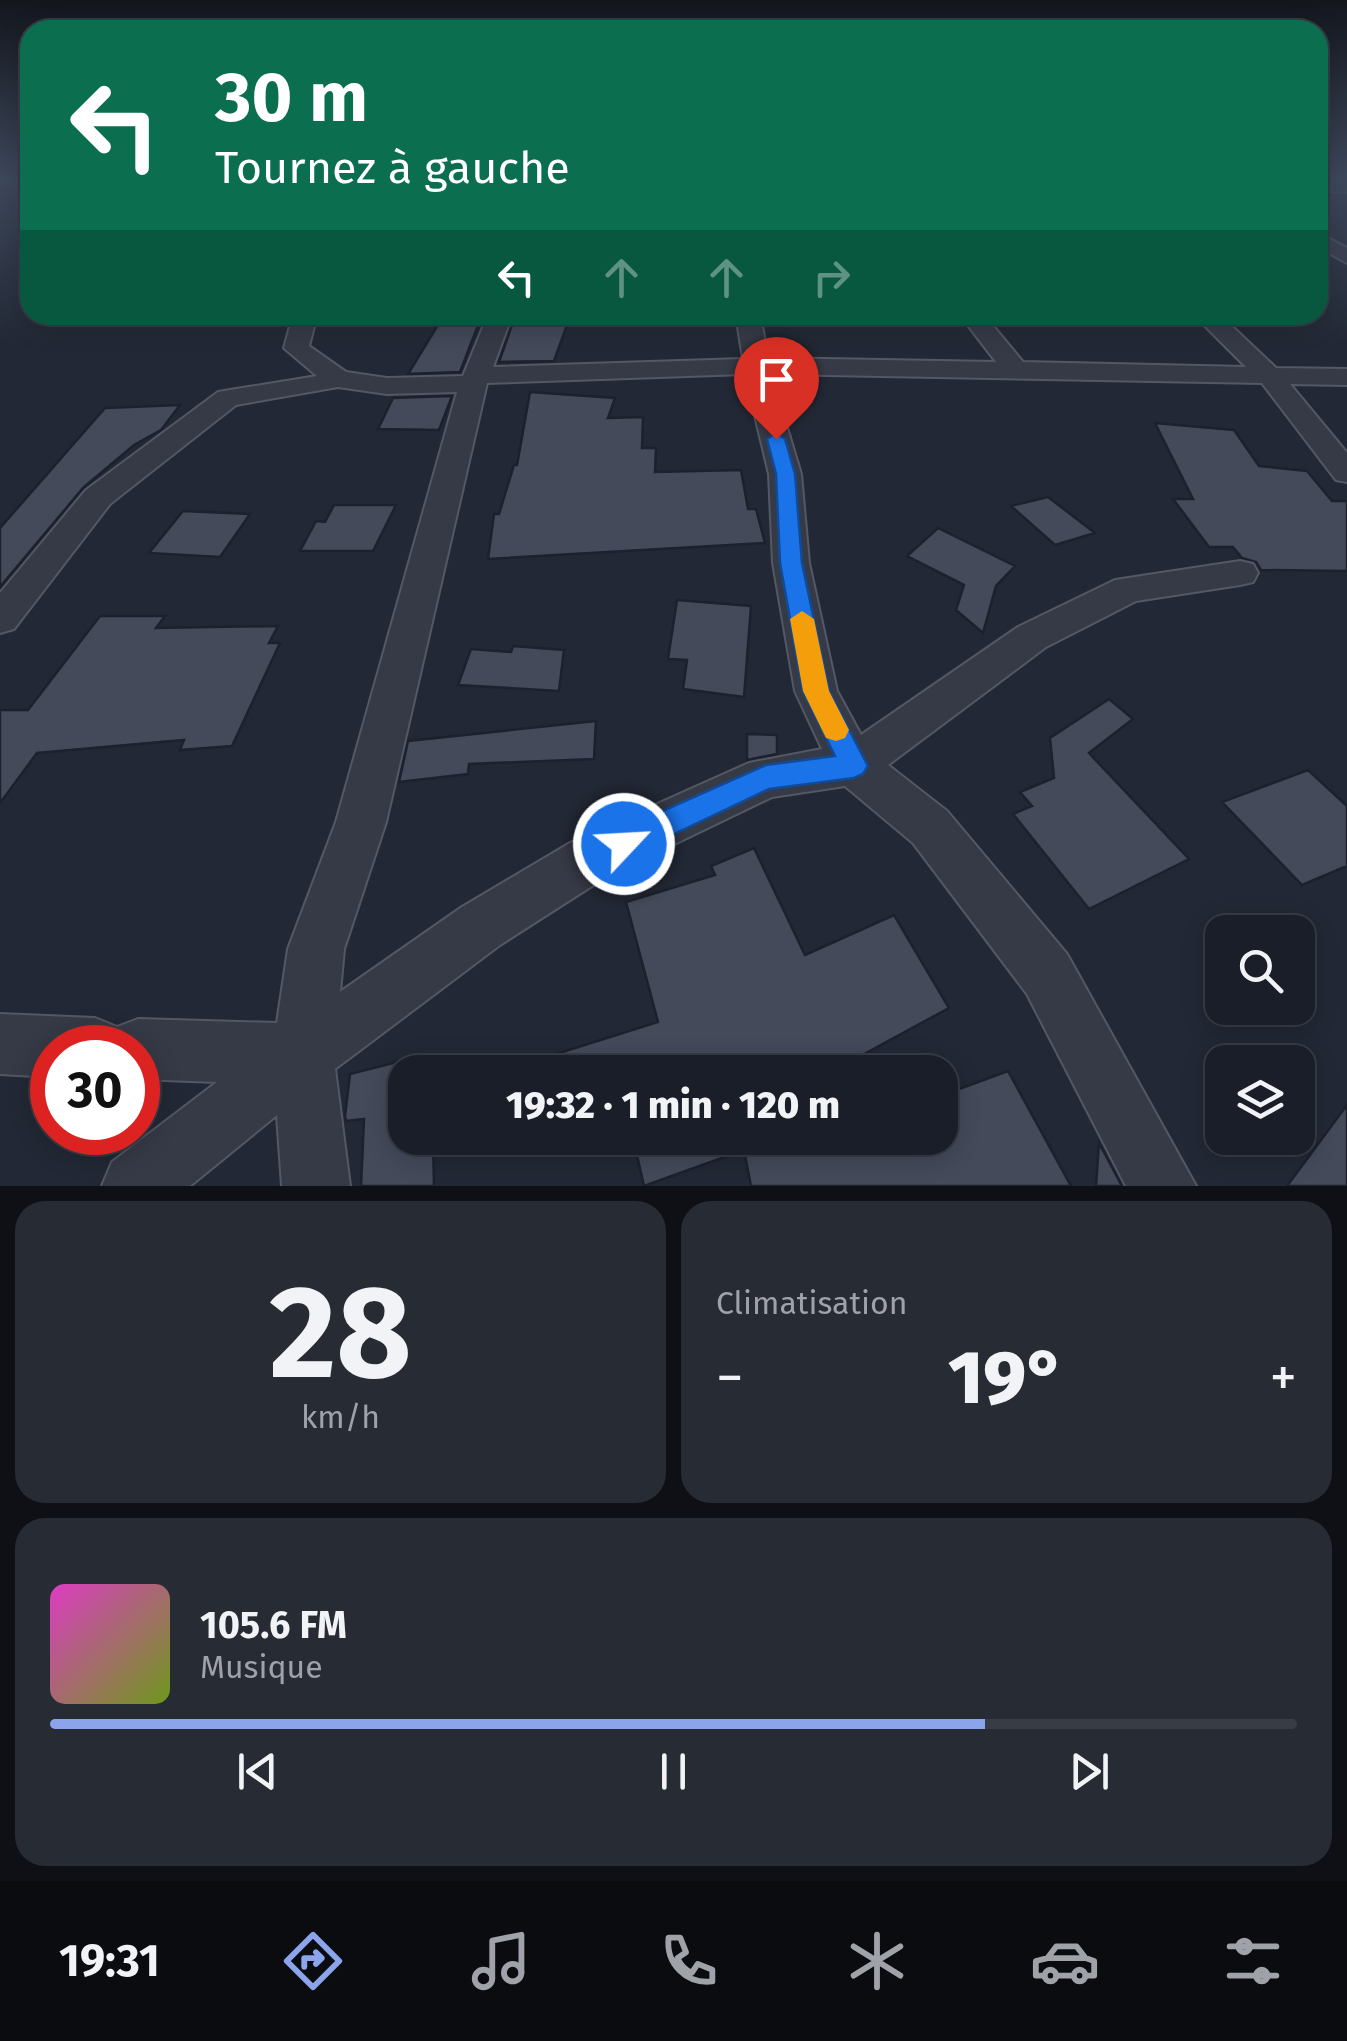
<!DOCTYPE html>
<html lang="fr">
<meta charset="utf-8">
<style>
:root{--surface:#1a1e28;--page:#272b34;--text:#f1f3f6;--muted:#9fa2a8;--line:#383c45;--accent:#8ca4ec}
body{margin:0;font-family:"Fira Sans",sans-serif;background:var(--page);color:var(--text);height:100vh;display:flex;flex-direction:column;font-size:38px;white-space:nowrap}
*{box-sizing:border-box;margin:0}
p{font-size:32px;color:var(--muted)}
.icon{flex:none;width:55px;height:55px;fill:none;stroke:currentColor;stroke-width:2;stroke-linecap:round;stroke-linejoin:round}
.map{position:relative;height:1186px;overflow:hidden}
.sheet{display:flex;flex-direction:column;gap:15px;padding:15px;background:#0e1016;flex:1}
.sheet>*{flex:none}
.banner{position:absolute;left:20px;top:20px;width:1308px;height:305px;border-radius:30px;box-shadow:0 5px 25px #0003,0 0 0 2px var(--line);background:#0b6e4f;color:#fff;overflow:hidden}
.buttons{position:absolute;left:1205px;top:915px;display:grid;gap:20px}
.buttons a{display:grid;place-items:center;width:110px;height:110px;border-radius:20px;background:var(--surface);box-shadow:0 5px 25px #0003,0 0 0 2px var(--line);font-size:50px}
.speed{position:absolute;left:30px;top:1025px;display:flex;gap:20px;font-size:50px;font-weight:700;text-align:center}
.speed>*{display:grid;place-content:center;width:130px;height:130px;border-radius:50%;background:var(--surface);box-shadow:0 5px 25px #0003,0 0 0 2px var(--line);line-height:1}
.speed .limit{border:15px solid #d22;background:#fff;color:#111}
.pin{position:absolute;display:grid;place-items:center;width:85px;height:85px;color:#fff;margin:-102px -42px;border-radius:50% 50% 50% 0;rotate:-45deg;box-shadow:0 0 10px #0007}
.pin .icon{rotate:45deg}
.me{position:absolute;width:110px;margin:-55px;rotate:65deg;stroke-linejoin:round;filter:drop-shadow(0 0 8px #0008)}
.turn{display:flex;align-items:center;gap:35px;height:210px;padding:0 30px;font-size:45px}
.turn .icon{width:130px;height:130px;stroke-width:2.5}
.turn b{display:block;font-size:70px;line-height:85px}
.lanes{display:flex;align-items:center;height:95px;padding:0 30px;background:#0003;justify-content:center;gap:50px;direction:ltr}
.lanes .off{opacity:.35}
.big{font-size:75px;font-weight:800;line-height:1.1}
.sheet .widget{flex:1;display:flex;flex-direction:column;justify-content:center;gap:15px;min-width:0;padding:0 35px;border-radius:30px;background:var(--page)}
.sheet .dial{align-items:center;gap:0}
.dial b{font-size:130px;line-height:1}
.song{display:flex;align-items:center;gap:30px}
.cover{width:120px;height:120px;border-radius:15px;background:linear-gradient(135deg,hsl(310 70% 55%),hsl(80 70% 35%))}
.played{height:10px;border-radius:5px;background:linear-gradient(90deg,var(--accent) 75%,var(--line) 75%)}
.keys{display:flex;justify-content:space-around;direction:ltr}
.heat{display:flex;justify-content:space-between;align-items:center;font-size:55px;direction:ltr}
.sheet .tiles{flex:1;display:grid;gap:15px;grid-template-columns:1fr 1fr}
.widget:last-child{grid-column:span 2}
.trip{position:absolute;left:388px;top:1055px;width:570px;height:100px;border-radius:30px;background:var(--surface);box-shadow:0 5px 25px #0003,0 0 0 2px var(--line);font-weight:800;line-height:100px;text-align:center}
.dock{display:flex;height:160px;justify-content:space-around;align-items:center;background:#0a0c10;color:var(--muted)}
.dock .icon{width:70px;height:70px}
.dock .active{color:var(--accent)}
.dock b{font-size:45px;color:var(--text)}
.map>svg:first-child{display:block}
</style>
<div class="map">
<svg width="1347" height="1186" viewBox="0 0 1347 1186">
<rect width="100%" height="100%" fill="#222835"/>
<path fill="#444a5a" stroke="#1d212d" stroke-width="2.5" d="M 444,315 L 482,315 L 460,372 L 408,374 Z
M 512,325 L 567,325 L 554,361 L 499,362 Z
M 530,392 L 615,398 L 608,418 L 643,417 L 642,448 L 656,448 L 655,472 L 741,470 L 748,509 L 756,509 L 765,543 L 488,559 L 494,514 L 499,514 L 514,465 L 517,465 Z
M 452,396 L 439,430 L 378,429 L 393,398 Z
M 180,405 L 161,430 L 134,445 L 83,488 L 0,587 L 0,528 L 105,408 Z
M 1155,423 L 1234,430 L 1259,466 L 1307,471 L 1332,501 L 1347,501 L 1347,571 L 1261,570 L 1256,562 L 1242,558 L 1233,547 L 1209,547 L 1173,499 L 1193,499 Z
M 1048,497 L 1095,533 L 1055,545 L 1011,506 Z
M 334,505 L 396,505 L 373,551 L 300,551 L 316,521 L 325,522 Z
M 183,511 L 250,514 L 220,557 L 149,553 Z
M 938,528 L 1015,566 L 996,586 L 983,633 L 956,610 L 964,585 L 907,556 Z
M 677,600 L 751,606 L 744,697 L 683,689 L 687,660 L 668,659 Z
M 100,616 L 165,616 L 156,628 L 278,626 L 269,643 L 280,643 L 232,746 L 180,750 L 184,740 L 37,753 L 0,803 L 0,710 L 28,710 Z
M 513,646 L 564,650 L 559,691 L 458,685 L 471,649 L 511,652 Z
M 1109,699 L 1133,719 L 1089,753 L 1189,859 L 1089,909 L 1013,814 L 1032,806 L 1020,792 L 1054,778 L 1050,738 Z
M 596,721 L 594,759 L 469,764 L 468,774 L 399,782 L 408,741 Z
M 747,734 L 777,735 L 777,754 L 747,760 Z
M 1308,770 L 1347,806 L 1347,866 L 1302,885 L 1222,802 Z
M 754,848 L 805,955 L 894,915 L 949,1008 L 831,1072 L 519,1072 L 518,1066 L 658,1022 L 626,902 L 715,875 L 711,866 Z
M 405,1060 L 405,1138 L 433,1138 L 434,1186 L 361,1186 L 364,1119 L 346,1121 L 345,1116 L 350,1074 Z
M 1008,1071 L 1071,1186 L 751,1186 L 744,1150 L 644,1186 L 633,1138 L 940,1138 L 940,1096 Z
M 1347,1105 L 1347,1186 L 1287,1186 Z
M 1099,1143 L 1122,1186 L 1096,1186 Z"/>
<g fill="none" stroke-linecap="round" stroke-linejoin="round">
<g stroke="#535864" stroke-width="4">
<path id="minor" d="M 1318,181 L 1347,182 L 1347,192 L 1318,191 Z
M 1318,233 L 1347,248 L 1347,263 L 1318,247 Z
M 293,315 L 317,315 L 309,346 L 346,372 L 387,378 L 463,376 L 488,315 L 512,315 L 493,367 L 743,359 L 736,315 L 760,315 L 768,358 L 996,362 L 960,315 L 984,315 L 1023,362 L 1246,367 L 1194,315 L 1220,315 L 1276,368 L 1347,369 L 1347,385 L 1290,384 L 1347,453 L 1347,482 L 1336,480 L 1262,383 L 771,374 L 801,474 L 809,563 L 837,691 L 861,735 L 1018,627 L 1115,580 L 1240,561 L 1253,564 L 1258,573 L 1253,582 L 1240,585 L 1136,601 L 1046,647 L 888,765 L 947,811 L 1067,954 L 1196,1186 L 1126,1186 L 1027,994 L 913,843 L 845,786 L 772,797 L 606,877 L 500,945 L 335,1069 L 350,1186 L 282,1186 L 277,1115 L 190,1186 L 102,1186 L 112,1162 L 217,1082 L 138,1079 L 138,1048 L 52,1048 L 52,1077 L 0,1074 L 0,1014 L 95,1018 L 117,1027 L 138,1019 L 277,1023 L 288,949 L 336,822 L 457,392 L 387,394 L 338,387 L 236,405 L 110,504 L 14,629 L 0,633 L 0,593 L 86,490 L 218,392 L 317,376 L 284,348 ZM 745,374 L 769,474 L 773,563 L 795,691 L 822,749 L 749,763 L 570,843 L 462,907 L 340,992 L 344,949 L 386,822 L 487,383 Z"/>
</g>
<use href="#minor" fill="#363a46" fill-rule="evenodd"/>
</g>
<linearGradient id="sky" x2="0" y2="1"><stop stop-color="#13161d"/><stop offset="0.52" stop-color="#3e485c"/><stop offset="1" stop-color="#3e485c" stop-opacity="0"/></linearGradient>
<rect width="1347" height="345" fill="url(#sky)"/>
<path fill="#1a73e8" stroke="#114b97" stroke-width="2.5" d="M 776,433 L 785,439 L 795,474 L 802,563 L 829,691 L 868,766 L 863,774 L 854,778 L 769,789 L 624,858 L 613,854 L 608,844 L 613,833 L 766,765 L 835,756 L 803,691 L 780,563 L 776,474 L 767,439 Z"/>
<path fill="#f59e0b" d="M 802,611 L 814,619 L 829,691 L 849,730 L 845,738 L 836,741 L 826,738 L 803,691 L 790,619 Z"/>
</svg>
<div class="buttons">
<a><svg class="icon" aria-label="search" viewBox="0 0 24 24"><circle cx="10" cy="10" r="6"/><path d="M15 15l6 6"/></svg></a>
<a><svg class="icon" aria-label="layers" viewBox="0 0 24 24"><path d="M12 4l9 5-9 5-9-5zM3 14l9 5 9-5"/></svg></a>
</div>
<div class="speed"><div class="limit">30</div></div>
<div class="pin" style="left:776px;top:439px;background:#d93025"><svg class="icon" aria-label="arrive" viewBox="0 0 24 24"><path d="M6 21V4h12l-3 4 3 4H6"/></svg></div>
<svg class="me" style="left:624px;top:844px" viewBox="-20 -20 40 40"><circle r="17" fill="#1a73e8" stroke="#fff" stroke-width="3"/><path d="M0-11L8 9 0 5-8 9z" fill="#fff"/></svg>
<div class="trip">19:32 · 1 min · 120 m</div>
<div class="banner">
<div class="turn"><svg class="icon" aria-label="left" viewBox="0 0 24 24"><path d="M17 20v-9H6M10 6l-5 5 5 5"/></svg><div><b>30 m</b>Tournez à gauche</div></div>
<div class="lanes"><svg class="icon" aria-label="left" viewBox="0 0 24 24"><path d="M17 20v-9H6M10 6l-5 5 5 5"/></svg><svg class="icon off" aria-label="ahead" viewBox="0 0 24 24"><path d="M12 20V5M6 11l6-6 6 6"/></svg><svg class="icon off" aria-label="ahead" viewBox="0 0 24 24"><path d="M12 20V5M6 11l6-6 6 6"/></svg><svg class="icon off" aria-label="right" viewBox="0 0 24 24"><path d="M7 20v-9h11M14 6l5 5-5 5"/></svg></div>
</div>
</div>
<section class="sheet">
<div class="tiles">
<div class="widget dial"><b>28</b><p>km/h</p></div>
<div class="widget"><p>Climatisation</p>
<div class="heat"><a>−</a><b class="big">19°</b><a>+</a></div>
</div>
<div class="widget">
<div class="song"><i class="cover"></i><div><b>105.6 FM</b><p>Musique</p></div></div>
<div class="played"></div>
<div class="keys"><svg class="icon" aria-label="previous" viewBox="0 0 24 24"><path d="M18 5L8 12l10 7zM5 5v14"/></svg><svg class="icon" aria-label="pause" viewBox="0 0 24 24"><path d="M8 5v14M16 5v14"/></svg><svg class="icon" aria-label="next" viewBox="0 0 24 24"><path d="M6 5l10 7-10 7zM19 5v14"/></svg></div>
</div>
</div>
</section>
<nav class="dock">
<b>19:31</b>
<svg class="icon active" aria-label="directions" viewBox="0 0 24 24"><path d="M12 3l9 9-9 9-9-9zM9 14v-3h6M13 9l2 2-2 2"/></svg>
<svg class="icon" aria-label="music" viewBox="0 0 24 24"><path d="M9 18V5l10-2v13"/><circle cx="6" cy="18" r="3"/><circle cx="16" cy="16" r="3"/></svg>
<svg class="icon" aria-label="phone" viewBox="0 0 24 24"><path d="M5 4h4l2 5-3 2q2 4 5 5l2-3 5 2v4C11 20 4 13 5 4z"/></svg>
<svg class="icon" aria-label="climate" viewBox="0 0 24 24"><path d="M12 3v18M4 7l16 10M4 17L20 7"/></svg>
<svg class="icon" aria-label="car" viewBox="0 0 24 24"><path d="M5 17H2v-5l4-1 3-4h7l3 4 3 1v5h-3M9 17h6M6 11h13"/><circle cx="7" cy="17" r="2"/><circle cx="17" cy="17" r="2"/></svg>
<svg class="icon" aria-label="filters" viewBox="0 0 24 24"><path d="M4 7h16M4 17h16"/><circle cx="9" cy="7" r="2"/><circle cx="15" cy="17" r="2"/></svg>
</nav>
